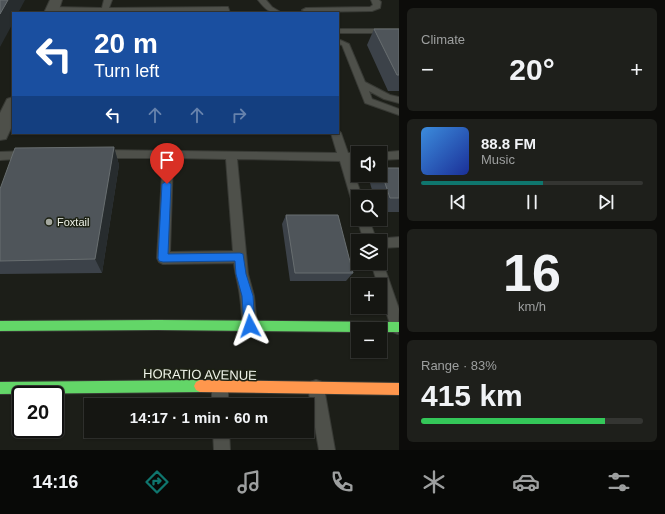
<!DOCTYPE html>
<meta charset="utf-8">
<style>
:root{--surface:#151612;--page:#1e1f1b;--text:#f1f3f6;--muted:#9d9f9f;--line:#343532;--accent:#0f766e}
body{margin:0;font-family:Arial,sans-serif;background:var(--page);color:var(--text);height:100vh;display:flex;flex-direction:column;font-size:15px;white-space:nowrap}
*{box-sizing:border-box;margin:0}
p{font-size:13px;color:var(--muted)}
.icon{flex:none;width:22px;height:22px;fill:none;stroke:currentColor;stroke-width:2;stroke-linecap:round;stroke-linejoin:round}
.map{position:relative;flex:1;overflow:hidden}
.details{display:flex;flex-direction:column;gap:8px;padding:8px;background:#0c0c0a;width:266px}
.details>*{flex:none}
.banner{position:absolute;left:12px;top:12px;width:327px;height:122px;border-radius:0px;box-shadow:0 1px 3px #0004,0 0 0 1px var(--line);background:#1a4fa0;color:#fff;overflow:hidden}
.fabs{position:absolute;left:351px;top:146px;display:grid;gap:8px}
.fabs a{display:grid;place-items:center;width:36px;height:36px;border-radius:0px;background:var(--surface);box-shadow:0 1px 3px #0004,0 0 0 1px var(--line);font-size:20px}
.speed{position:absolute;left:12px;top:386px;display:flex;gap:8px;font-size:20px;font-weight:700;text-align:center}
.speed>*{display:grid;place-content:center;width:52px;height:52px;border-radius:50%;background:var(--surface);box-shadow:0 1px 3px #0004,0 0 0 1px var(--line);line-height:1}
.speed .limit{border:2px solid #111;border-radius:6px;background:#fff;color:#111}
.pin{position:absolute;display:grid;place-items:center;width:34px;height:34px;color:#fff;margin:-41px -17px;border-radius:50% 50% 50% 0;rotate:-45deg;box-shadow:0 0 4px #0007}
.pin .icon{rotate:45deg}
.me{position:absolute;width:44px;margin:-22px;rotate:356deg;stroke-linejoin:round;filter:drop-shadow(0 0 3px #0008)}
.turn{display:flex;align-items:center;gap:14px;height:84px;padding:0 16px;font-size:18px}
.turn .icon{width:52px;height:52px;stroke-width:2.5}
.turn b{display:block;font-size:28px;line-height:34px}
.lanes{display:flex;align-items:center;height:38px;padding:0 16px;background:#0003;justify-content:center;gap:20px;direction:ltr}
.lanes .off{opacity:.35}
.big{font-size:30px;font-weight:700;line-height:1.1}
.details .card{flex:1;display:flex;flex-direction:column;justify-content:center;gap:6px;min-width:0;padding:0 14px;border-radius:6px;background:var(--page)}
.details .dial{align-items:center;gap:0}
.dial b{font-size:52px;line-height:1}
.song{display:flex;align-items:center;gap:12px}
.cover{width:48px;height:48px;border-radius:6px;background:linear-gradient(135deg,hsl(210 70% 55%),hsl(230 70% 35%))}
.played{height:4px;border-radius:2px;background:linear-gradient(90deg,var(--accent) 55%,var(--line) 55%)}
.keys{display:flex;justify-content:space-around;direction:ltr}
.heat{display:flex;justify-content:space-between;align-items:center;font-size:22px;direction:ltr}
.charge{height:6px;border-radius:3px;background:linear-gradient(90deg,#34c759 83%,var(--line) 0)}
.trip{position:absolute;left:84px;top:398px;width:230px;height:40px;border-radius:0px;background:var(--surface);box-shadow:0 1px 3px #0004,0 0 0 1px var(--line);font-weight:700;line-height:40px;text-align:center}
.dock{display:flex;height:64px;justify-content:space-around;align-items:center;background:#080907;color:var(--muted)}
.dock .icon{width:28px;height:28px}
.dock .current{color:var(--accent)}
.dock b{font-size:18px;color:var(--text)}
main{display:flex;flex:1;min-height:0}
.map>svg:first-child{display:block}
</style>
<main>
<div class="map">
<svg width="399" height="450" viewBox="0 0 399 450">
<rect width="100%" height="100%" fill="#1c1e18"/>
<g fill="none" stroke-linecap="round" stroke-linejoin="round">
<g stroke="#383a35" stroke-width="2">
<path id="lane" d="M 104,0 L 112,0 L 109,8 L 225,7 L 228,7 L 230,13 L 222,13 L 222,11 L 52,11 L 48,9 L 52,7 L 102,8 Z
M 258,0 L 266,0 L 272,7 L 282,13 C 269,13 266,10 258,0 Z
M 371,0 L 379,0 L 381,2 L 380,8 L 372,11 L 306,12 L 302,10 L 306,8 L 370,7 L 373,5 Z
M 338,29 L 399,29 L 399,33 L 338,33 Z
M 338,39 L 349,44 L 365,82 L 390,95 L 399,97 L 399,103 L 384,99 L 369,91 L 372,99 L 399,109 L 399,115 L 365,103 L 342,45 L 338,44 Z
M 338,130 L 341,133 L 348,153 L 358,153 L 358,161 L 350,161 L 362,197 L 358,197 L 358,207 L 354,205 L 352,202 L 340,161 L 237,159 L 248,274 L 254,296 L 257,326 L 255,331 L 250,333 L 245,331 C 241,320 242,308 240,297 C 239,285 235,275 234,263 L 163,264 L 159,262 L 157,258 L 163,158 L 99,158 L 95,157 L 94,154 L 95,151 L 99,150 L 337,153 L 331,133 L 338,133 ZM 173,158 L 226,159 L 233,251 L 170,252 Z
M 29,151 L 33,152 L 34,155 L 33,158 L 0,160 L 0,152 Z
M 399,151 L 399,159 L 380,160 L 380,153 L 377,153 Z
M 358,217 L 358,219 L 369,219 L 376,239 L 399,237 L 399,247 L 380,248 L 380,241 L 364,241 L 357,219 Z
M 380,258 L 383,263 L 399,309 L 398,334 L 393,332 L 391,327 L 380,293 L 380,285 L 378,285 L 371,263 L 380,263 Z
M 220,379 L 225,382 L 228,387 L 228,405 L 212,405 L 212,387 L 215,382 Z
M 316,380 L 322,382 L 324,388 L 335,450 L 319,450 L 308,388 L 310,382 Z
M 213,431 L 229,431 L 230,450 L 214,450 Z"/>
</g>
<g stroke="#383a35" stroke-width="2">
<path id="street" d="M 50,0 L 62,0 L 58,13 L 44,13 Z
M 13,97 L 13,124 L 6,139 L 0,140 L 0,113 L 7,99 Z"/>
</g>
<g stroke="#383a35" stroke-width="2">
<path id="fast" d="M 158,320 L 399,322 L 399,332 L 380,332 L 380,329 L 358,329 L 358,332 L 158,330 L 0,331 L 0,321 Z
M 200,380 L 204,382 L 206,386 L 204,390 L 200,392 L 0,394 L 0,382 Z"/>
</g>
<g stroke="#383a35" stroke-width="2">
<path id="slow" d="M 200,380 L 399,383 L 399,395 L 200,392 L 196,390 L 194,386 L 196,382 Z"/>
</g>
<use href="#lane" fill="#4e504a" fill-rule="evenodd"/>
<use href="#street" fill="#4e504a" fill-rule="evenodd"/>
<use href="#fast" fill="#63d668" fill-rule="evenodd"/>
<use href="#slow" fill="#ff974d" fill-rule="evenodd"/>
</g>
<path fill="#3c4249" d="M 374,29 L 399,29 L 399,91 L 388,91 L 367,45 Z
M 114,147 L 119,165 L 102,273 L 0,274 L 0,189 Z
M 380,168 L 399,168 L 399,212 L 380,212 L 380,197 L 374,197 L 370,183 L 375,175 L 380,175 Z
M 286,215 L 353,273 L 346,281 L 290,281 L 282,224 Z"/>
<path fill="#272c2e" d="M 8,0 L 25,0 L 18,13 L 13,13 L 13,23 L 0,47 L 0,14 Z
M 114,147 L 119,165 L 102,273 L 95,259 Z"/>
<path fill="#4f555a" stroke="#686e70" d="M 0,0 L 8,0 L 0,14 Z
M 374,29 L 399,29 L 399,75 L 397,75 Z
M 114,147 L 95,259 L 0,261 L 0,189 L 15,148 Z
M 380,168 L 399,168 L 399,198 L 390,198 Z
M 286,215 L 338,215 L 353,273 L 295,273 Z"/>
<path fill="#1a73e8" stroke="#114b97" d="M 167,181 L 171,184 L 168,254 L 240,253 L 243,254 L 246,274 L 253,296 L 255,326 L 254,330 L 250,331 L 246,330 L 244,326 L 242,296 L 236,274 L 235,261 L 163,262 L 159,261 L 158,258 L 162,184 Z"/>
<circle fill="#a4a89f" stroke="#1d2214" stroke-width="1.5" cx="49" cy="222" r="4"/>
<g text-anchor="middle" stroke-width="3" stroke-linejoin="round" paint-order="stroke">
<g font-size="11" fill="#eef2e8" stroke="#1d2214" text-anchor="start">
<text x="57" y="226">Foxtail</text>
</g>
<g font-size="13" fill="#eef2e8" stroke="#1d2214">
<text transform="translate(200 374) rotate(1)" y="5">HORATIO AVENUE</text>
</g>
</g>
</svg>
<div class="fabs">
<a><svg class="icon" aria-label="sound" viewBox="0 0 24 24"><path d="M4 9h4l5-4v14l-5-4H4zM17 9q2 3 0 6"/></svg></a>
<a><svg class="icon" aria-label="search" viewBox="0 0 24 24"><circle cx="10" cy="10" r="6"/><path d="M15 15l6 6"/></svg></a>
<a><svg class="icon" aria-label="layers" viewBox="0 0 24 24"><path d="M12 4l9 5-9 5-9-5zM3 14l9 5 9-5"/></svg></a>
<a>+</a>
<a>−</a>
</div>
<div class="speed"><div class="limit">20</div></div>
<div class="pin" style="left:167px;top:184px;background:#d93025"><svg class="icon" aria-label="arrive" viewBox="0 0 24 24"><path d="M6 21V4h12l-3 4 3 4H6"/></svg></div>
<svg class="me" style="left:250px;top:326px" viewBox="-20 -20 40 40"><path d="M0-17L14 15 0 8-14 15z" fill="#1a73e8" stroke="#fff" stroke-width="4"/></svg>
<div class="trip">14:17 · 1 min · 60 m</div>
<div class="banner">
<div class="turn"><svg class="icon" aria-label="left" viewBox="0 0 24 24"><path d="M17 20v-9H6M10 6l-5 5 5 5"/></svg><div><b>20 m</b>Turn left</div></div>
<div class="lanes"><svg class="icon" aria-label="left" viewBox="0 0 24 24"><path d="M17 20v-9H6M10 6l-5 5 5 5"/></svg><svg class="icon off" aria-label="ahead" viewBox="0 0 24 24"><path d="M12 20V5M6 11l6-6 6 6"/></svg><svg class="icon off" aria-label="ahead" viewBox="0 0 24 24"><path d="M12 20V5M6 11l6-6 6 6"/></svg><svg class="icon off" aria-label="right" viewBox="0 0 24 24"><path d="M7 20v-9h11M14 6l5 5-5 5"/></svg></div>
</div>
</div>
<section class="details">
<div class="card"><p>Climate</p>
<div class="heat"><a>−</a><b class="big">20°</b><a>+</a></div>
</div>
<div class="card">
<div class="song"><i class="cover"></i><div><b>88.8 FM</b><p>Music</p></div></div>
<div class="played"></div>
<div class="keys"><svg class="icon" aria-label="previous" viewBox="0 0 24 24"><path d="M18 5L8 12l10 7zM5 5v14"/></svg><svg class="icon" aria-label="pause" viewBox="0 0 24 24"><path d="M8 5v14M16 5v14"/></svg><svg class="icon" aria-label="next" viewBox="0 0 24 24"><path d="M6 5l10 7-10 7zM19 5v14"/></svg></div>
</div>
<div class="card dial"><b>16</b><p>km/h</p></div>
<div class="card"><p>Range · 83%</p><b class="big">415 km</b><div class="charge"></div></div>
</section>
</main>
<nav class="dock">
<b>14:16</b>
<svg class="icon current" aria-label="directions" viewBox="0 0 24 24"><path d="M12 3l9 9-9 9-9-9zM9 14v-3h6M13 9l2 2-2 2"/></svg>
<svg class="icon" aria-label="music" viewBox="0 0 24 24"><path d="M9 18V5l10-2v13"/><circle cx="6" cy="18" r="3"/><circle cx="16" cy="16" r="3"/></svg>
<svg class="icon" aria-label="phone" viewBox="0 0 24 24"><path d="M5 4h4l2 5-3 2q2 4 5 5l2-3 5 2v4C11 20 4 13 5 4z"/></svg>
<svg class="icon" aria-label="climate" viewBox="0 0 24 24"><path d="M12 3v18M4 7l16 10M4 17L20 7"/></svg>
<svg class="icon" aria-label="car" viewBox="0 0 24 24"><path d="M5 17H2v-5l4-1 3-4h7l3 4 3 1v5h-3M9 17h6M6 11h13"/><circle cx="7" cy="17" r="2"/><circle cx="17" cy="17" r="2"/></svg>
<svg class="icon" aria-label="filters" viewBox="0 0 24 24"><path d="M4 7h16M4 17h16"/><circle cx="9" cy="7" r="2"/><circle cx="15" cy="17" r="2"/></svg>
</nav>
